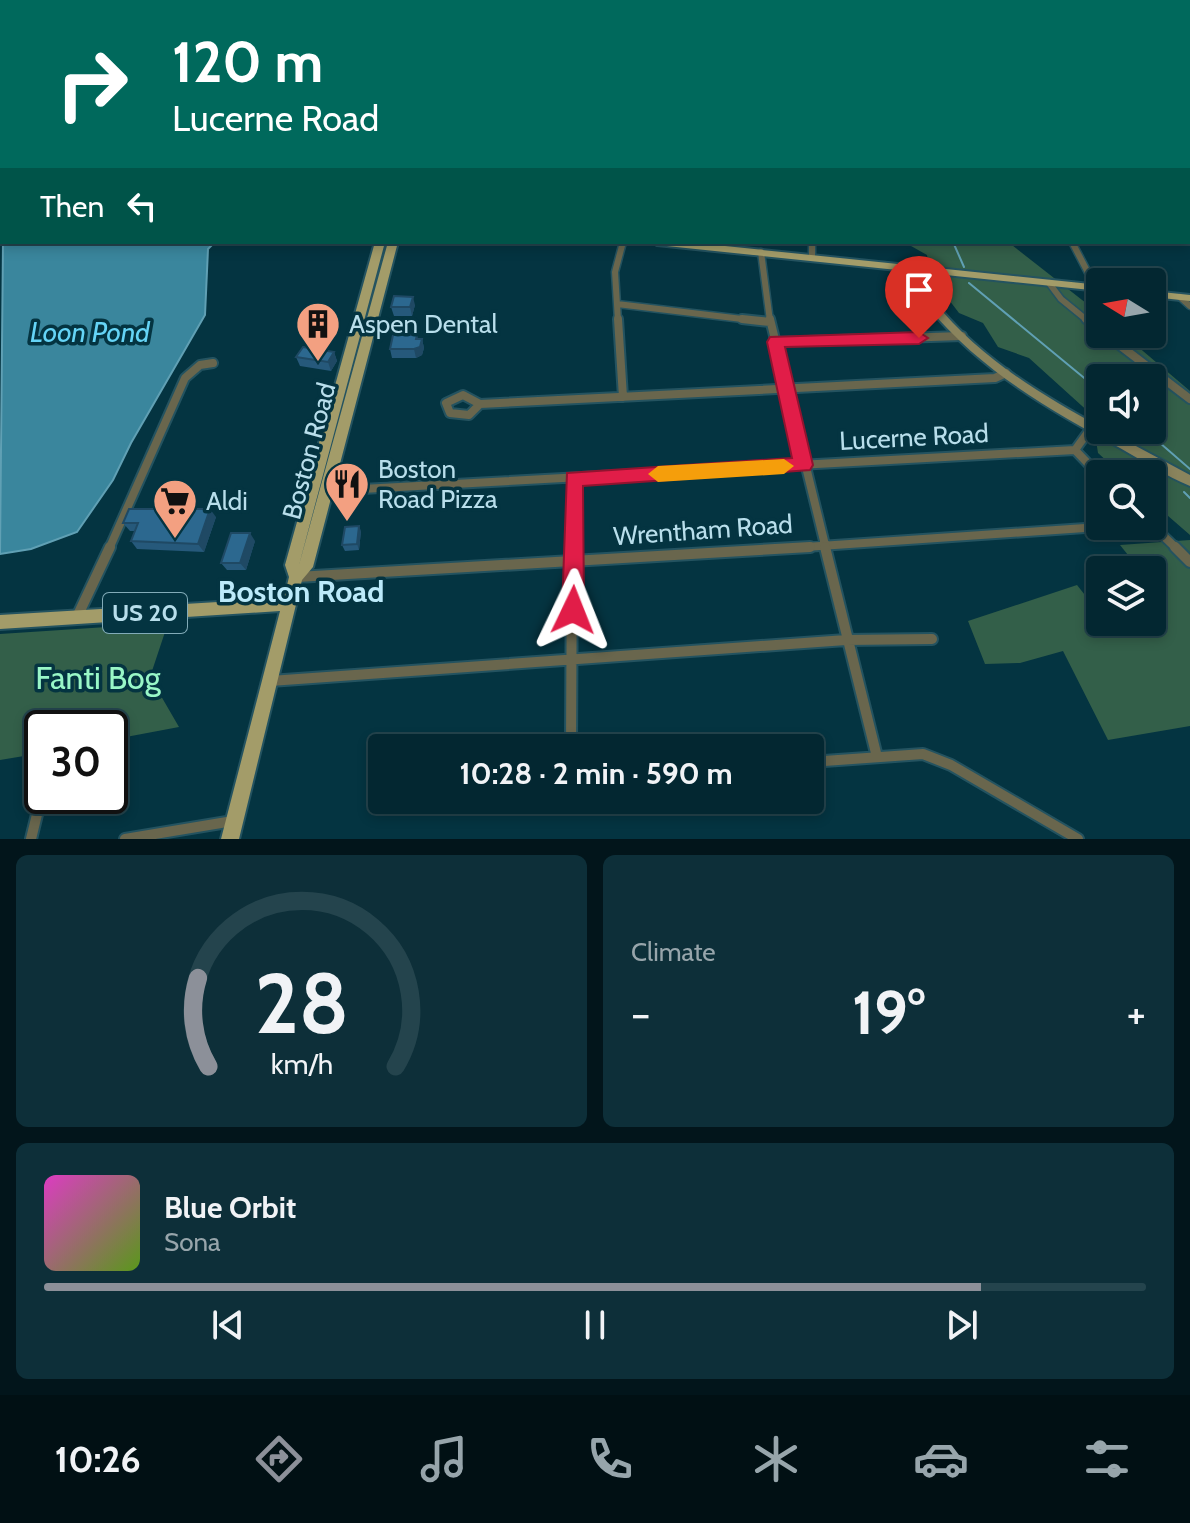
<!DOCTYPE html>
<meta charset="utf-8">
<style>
:root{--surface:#032731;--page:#0d2f39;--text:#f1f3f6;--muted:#97a5ab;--line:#24444d;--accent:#8c9099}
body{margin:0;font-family:Cabin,sans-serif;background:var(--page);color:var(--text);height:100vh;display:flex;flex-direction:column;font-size:30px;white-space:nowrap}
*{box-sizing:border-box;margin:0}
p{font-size:26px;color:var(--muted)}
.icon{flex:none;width:44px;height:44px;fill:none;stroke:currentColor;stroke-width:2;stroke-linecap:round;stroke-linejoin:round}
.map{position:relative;height:839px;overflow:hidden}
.sheet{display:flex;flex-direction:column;gap:16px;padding:16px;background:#02151b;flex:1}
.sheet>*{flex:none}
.guide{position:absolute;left:0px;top:0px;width:1190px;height:244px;box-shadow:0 4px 12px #0003,0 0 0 2px var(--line);background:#00695c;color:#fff;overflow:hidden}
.needle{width:52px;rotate:281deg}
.tools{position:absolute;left:1086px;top:268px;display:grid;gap:16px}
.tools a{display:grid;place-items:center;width:80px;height:80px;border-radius:8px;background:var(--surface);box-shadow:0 4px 12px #0003,0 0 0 2px var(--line);font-size:40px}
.speed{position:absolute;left:24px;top:710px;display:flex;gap:16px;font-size:40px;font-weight:700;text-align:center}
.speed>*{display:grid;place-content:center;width:104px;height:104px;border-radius:50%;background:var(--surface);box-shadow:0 4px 12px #0003,0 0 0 2px var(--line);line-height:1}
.speed .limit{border:4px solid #111;border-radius:12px;background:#fff;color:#111}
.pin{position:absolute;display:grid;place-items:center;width:68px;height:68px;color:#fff;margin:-82px -34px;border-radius:50% 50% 50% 0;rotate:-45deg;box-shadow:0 0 8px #0007}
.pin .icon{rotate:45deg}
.me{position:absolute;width:88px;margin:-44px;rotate:2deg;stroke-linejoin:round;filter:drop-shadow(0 0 6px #0008)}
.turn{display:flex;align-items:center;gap:28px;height:168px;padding:0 40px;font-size:36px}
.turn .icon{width:104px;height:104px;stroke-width:2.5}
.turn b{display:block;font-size:56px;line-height:68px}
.then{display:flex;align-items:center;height:76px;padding:0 40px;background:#0003;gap:16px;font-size:30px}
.big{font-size:60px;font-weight:800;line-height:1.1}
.sheet .card{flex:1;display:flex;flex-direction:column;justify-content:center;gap:12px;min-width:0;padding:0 28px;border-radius:12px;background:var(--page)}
.sheet .dial{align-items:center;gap:0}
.dial svg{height:208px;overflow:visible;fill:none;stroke:var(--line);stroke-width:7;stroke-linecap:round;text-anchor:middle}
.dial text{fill:var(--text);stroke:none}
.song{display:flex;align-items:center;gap:24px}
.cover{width:96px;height:96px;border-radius:12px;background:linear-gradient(135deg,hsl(310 70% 55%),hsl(90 70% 35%))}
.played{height:8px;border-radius:4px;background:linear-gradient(90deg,var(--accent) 85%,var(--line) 85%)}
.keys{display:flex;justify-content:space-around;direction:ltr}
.heat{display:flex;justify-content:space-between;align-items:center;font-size:44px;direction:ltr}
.sheet .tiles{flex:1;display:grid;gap:16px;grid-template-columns:1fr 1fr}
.card:last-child{grid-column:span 2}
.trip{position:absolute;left:368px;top:734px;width:456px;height:80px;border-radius:8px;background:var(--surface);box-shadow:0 4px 12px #0003,0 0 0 2px var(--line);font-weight:800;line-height:80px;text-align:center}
.tabs{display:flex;height:128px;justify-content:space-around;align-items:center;background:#011014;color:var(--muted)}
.tabs .icon{width:56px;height:56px}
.tabs .selected{color:var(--accent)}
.tabs b{font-size:36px;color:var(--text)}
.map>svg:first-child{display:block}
</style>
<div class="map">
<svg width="1190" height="839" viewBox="0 0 1190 839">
<rect width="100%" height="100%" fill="#043441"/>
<path fill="#335f49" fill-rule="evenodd" d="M 904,242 L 1008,242 L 1100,314 L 1100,334 L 1123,334 L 1190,391 L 1190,535 L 1152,502 L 1152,474 L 1121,474 L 1098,453 L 1092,415 L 1029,358 L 998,347 L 983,323 L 959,313 L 930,275 L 927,255 ZM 1100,378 L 1152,378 L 1152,430 L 1100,430 Z
M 1190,540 L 1190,726 L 1108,740 L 1063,651 L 1020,663 L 985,664 L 968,621 L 1077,585 L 1100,614 L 1100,622 L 1109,626 L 1117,622 L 1152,622 L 1152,605 L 1163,599 L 1152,585 L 1152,570 L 1140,570 L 1120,545 Z
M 168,623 L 150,677 L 179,727 L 110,740 L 110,728 L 42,728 L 42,753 L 0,760 L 0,634 Z"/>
<path fill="#3a869d" stroke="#60a0b4" stroke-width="2" d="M 3,242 L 215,242 L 208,249 L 205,315 L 131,443 L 113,480 L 77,532 L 31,549 L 0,554 Z"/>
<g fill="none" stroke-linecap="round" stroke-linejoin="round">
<path stroke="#60a0b4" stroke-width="2" d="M 998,0 L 1002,2
M 953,242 L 964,267
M 969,283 L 1100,391
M 1145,430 L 1190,469
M 1184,492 L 1190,498"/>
<g stroke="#245360" stroke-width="7">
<path id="street-far3" d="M 843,0 L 848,2
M 930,0 L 933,2"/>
</g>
<g stroke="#245360" stroke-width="9">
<path id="street-far2" d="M 812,242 L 812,258
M 1072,242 L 1096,288
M 761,252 L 770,321
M 1049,283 L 1061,299 L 1088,321
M 1180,297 L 1190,306
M 617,304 L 759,321
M 618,321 L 615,272 L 623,242"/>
</g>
<g stroke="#245360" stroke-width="12">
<path id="street-far1" d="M 618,319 L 623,397
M 742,319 L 770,322
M 770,319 L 826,549
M 1086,319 L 1100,330
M 1105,334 L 1190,399
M 775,342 L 962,336
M 463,395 L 480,404 L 469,415 L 450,413 L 446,403 Z
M 480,404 L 995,378 L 1006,373
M 1091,428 L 1075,450 L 1100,476
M 325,491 L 1075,450
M 1152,525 L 1177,549
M 109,549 L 185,378 L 200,365 L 213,363
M 572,549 L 573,479
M 776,549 L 1114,526"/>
</g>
<g stroke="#245360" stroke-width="14">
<path id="street" d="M 825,547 L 877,757
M 1175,547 L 1190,562
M 297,577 L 810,547
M 77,617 L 110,547
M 270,681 L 846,640 L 932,639
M 571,748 L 572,547
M 810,762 L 923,754 L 951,765 L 1078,839
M 31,839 L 42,794
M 125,839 L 233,821"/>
</g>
<g stroke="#245360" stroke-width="4">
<path id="secondary" d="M 664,0 L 662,2 L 656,2 L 658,0 Z
M 906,265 L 909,266 C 917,278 925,290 934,301 C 977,356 1040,394 1100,427 L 1100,430 L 1106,430 L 1190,475 L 1190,486 C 1166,476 1143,461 1120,448 C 1051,411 980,370 929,308 C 919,296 910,281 901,268 Z"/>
</g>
<g stroke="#245360" stroke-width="4">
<path id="primary" d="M 414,0 L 420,0 L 420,2 L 414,2 Z
M 0,91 L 2,91 L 2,95 L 0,95 Z
M 375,242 L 385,242 L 299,565 L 388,242 L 398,242 L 313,567 L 302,580 L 239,839 L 221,839 L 280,611 L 0,629 L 0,615 L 284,598 L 289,577 L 285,565 Z
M 652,242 L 686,242 L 1100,285 L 1100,291 L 657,245 Z
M 1152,291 L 1190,295 L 1190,301 L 1152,297 Z"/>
</g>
<use href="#street-far3" stroke="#69664d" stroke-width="5"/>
<use href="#street-far2" stroke="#69664d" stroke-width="6"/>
<use href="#street-far1" stroke="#69664d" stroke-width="8"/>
<use href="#street" stroke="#69664d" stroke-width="10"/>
<use href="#secondary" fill="#8a845d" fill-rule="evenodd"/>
<use href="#primary" fill="#a39c69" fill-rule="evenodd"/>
<path stroke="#9ec5d2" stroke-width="2" stroke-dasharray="6 6" stroke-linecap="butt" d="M 0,76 L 2,73"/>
</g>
<path fill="#26597b" d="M 415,305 L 412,316 L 394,316 L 391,307 Z
M 418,339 L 422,339 L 424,348 L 422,355 L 416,358 L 392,358 L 390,349 Z
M 334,352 L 337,361 L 331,371 L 300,366 L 296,357 Z
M 216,517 L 204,552 L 137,549 L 131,541 L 135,531 L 130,531 L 123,523 Z
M 361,531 L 359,550 L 345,551 L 342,545 Z
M 255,541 L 246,570 L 227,570 L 221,563 Z"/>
<path fill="#1f4964" d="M 278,0 L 292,0 L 290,2 L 275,2 Z
M 413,297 L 415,305 L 412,316 L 410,307 Z
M 417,335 L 419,343 L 422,339 L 424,348 L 422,355 L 416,358 L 414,349 Z
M 334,352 L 337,361 L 331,371 L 328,362 Z
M 210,509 L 216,517 L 204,552 L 198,544 Z
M 359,526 L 361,531 L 359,550 L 357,544 Z
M 250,533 L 255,541 L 246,570 L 240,563 Z"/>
<path fill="#2c688f" stroke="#1f4964" stroke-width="2" d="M 233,0 L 278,0 L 275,2 L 219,2 L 220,1 L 232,2 Z
M 394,296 L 413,297 L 410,307 L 391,307 Z
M 393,335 L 417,335 L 416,339 L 422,339 L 420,347 L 414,349 L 390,349 Z
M 303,347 L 334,352 L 328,362 L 296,357 Z
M 129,509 L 210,509 L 198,544 L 131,541 L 138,523 L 123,523 Z
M 359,526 L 357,544 L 342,545 L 345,527 Z
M 231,533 L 250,533 L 240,563 L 221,563 Z"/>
<path fill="#e11d48" stroke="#92132f" stroke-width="2" d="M 919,332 L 928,338 L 919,344 L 785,347 L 813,465 L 810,470 L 583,486 L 584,610 L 581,617 L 573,620 L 565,617 L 562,610 L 567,473 L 792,458 L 767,342 L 770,337 Z"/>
<path fill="#f59e0b" d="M 784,459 L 794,466 L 784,474 L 658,482 L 648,474 L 658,466 Z"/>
<defs>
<g id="building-pin" transform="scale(2.3)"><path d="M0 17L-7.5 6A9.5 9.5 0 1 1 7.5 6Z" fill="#f3a081" stroke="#043441"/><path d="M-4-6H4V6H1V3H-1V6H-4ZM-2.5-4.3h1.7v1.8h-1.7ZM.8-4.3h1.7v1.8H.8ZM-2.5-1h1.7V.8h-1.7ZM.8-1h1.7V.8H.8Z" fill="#111"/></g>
<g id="restaurant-pin" transform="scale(2.3)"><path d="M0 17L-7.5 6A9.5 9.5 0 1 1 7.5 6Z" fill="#f3a081" stroke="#043441"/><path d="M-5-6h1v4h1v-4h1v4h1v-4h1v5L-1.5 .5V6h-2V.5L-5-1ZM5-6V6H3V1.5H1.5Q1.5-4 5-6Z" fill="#111"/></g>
<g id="supermarket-pin" transform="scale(2.3)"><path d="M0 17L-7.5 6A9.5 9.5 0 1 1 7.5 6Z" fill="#f3a081" stroke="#043441"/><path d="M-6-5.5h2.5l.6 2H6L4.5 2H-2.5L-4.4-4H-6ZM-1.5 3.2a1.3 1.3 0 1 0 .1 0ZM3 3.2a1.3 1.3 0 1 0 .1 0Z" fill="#111"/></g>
</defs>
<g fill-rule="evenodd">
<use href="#building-pin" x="318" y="324"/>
<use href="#restaurant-pin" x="347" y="484"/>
<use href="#supermarket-pin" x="175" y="501"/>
</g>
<g text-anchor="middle" stroke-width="7" stroke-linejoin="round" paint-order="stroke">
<rect fill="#043441" stroke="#82abb8" stroke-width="2" x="103" y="593" width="84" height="40" rx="6"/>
<g font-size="24" font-weight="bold" fill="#b8deeb">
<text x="145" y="621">US 20</text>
</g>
<g font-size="26" fill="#b8deeb" stroke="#043441" text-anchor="start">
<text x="349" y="333">Aspen Dental</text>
<text x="378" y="478">Boston<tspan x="378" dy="30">Road Pizza</tspan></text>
<text x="206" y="510">Aldi</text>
</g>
<g font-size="26" fill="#b8deeb" stroke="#043441">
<text transform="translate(914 437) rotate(-3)" y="9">Lucerne Road</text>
<text transform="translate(309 451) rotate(-75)" y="9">Boston Road</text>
<text transform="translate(703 530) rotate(-4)" y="9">Wrentham Road</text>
</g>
<g font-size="28" font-style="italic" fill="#65d4f6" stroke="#043441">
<text x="90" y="342">Loon Pond</text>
</g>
<g font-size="30" font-weight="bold" fill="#bceafa" stroke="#043441">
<text x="301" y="602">Boston Road</text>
</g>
<g font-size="32" fill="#99f7c7" stroke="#043441">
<text x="98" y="689">Fanti Bog</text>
</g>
</g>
</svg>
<div class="tools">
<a><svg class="needle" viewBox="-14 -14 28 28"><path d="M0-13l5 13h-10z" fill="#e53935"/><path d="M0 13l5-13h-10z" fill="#97a5ab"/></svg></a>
<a><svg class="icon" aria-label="sound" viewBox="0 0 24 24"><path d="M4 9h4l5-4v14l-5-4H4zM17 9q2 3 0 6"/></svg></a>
<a><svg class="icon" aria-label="search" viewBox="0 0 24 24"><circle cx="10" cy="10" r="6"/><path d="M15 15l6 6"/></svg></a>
<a><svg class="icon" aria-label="layers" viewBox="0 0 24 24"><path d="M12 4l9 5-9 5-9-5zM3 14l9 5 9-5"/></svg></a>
</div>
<div class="speed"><div class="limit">30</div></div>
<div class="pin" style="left:919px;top:338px;background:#d93025"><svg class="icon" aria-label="arrive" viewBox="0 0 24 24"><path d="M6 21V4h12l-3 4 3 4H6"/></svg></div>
<svg class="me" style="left:573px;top:610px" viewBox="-20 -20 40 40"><path d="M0-17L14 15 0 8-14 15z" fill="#e11d48" stroke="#fff" stroke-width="4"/></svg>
<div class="trip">10:28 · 2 min · 590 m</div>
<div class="guide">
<div class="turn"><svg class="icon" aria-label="right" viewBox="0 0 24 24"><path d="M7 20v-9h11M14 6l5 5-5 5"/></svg><div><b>120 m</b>Lucerne Road</div></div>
<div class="then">Then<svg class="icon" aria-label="left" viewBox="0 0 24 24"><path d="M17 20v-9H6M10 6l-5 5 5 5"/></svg></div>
</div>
</div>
<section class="sheet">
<div class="tiles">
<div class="card dial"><svg viewBox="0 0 100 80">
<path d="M14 69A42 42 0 1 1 86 69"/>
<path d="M14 69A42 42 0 0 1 10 35" stroke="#8c9099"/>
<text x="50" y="56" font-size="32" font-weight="700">28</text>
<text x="50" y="72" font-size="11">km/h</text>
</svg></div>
<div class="card"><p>Climate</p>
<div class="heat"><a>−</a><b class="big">19°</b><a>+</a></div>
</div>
<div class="card">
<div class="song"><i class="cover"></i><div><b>Blue Orbit</b><p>Sona</p></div></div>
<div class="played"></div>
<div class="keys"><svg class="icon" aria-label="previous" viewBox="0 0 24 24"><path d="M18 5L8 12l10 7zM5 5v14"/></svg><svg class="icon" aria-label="pause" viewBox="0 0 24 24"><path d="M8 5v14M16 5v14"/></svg><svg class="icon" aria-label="next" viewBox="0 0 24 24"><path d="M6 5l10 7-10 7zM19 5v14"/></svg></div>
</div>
</div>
</section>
<nav class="tabs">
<b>10:26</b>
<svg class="icon selected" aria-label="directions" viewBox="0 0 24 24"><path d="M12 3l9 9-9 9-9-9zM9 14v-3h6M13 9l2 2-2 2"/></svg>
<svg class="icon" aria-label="music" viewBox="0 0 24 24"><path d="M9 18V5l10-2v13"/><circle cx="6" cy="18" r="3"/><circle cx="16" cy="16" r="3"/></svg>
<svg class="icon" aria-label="phone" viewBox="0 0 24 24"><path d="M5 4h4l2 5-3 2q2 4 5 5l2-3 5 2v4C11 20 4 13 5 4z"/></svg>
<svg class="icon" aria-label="climate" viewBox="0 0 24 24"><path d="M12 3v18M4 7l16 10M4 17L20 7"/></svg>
<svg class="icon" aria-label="car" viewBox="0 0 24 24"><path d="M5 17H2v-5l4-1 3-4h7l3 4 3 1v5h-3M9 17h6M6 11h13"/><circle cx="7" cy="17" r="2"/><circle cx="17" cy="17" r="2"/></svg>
<svg class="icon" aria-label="filters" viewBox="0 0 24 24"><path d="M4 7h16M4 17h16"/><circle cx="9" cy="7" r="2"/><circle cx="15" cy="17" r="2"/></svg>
</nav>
